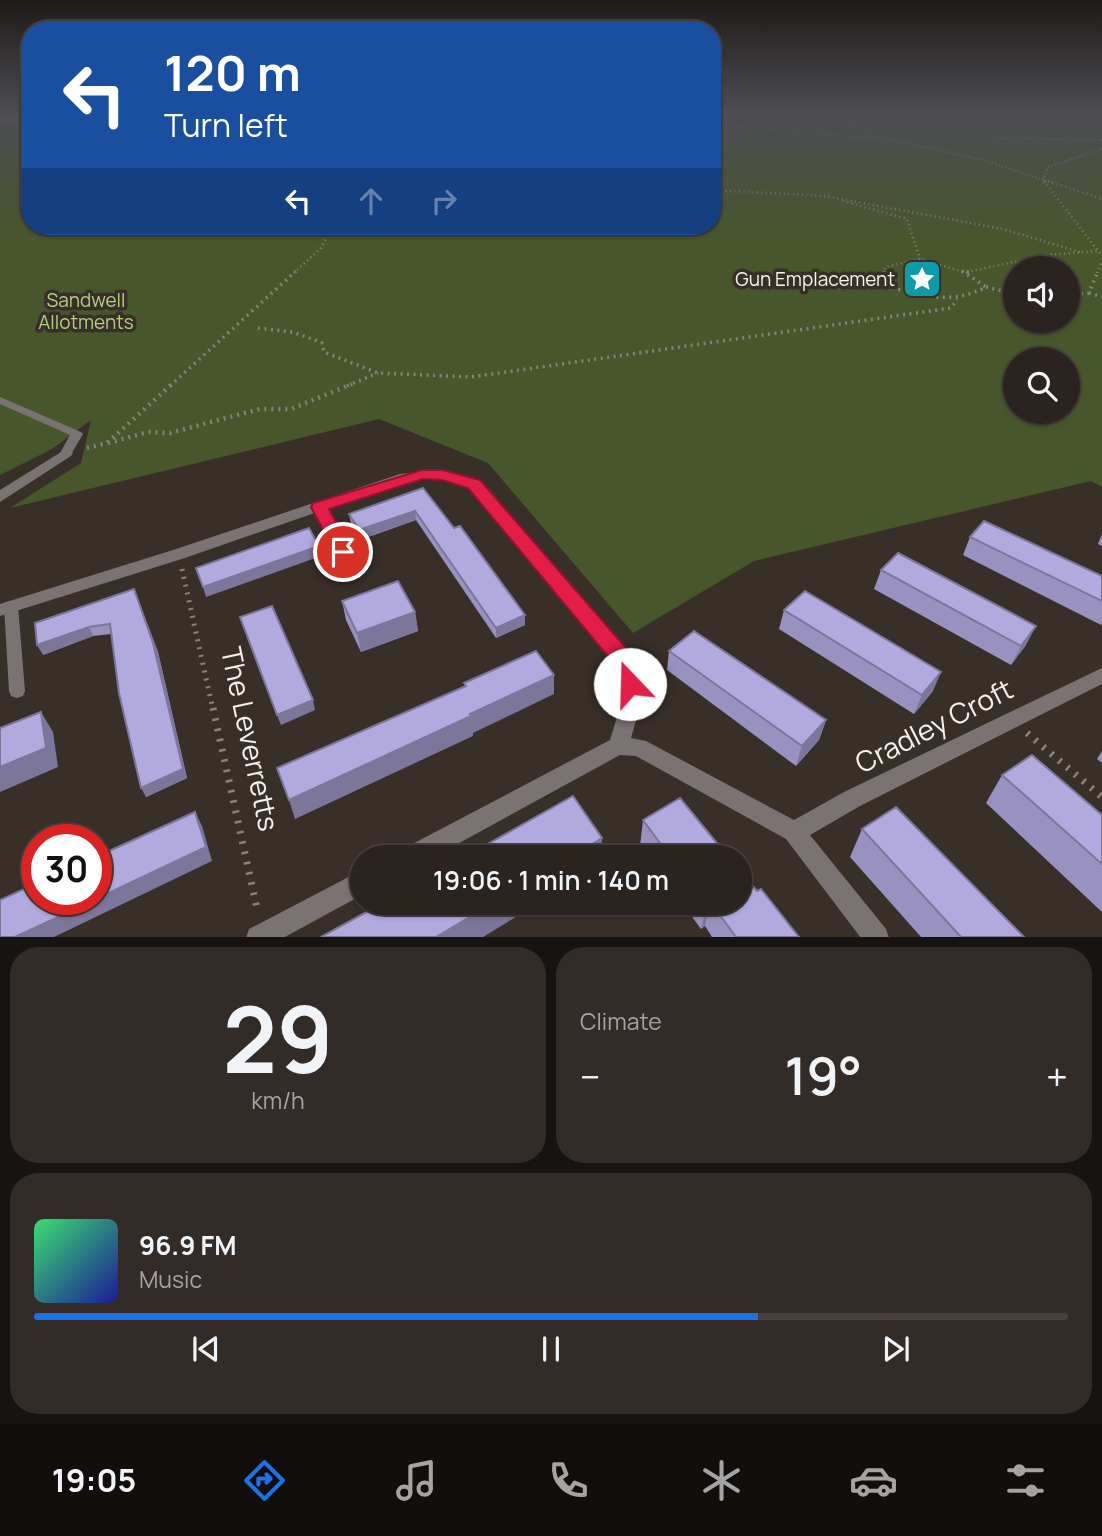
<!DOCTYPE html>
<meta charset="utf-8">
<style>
:root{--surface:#2a231f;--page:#322b28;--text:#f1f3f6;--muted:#a5a4a4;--line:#46403d;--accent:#1a73e8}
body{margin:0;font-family:Manrope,sans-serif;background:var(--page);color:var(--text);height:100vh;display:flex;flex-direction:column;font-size:26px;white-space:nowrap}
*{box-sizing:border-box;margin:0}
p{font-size:23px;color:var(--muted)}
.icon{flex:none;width:38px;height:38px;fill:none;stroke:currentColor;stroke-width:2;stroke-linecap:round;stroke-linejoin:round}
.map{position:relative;height:937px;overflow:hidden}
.panel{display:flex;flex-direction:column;gap:10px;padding:10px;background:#171311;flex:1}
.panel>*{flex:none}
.guide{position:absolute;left:21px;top:21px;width:700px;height:214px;border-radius:28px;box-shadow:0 2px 5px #0004,0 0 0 2px var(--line);background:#1a4fa0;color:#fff;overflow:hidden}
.fabs{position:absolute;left:1003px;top:256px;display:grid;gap:14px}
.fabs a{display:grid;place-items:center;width:77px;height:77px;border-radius:50%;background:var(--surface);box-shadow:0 2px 5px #0004,0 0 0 2px var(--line);font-size:35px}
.speed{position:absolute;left:21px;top:824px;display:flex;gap:14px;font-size:35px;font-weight:700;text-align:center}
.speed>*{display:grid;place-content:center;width:91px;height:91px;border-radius:50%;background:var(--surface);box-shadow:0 2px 5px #0004,0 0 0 2px var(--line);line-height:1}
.speed .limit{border:10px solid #d22;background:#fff;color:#111}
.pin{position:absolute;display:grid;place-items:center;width:60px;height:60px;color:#fff;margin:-30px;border:4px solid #fff;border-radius:50%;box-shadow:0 2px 7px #0007}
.me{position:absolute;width:77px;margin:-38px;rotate:339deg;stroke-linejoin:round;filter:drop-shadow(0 0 5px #0008)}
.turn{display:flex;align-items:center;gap:24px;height:147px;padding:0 28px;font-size:32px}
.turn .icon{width:91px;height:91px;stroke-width:2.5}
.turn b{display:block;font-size:49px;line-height:60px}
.lanes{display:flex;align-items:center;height:66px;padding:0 28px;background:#0003;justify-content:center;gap:35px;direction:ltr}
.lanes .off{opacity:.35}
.big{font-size:52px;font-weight:600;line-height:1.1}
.panel .widget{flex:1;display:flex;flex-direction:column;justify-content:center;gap:10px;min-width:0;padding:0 24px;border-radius:28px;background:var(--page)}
.panel .dial{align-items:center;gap:0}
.dial b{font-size:91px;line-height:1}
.song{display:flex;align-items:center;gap:21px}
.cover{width:84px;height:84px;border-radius:10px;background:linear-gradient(135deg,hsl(140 70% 55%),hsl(240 70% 35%))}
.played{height:7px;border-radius:4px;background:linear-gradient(90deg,var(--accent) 70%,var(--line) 70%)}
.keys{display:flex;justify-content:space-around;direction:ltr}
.heat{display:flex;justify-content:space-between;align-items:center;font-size:38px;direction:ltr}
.panel .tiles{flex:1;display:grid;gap:10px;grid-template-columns:1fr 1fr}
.widget:last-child{grid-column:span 2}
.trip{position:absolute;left:350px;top:845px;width:402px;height:70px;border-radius:35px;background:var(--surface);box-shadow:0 2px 5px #0004,0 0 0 2px var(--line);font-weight:600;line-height:70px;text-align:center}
.dock{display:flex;height:112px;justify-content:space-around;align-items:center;background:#110e0c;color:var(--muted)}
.dock .icon{width:49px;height:49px}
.dock .selected{color:var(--accent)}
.dock b{font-size:32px;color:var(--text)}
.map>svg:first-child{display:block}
</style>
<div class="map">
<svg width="1102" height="938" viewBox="0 0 1102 938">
<rect width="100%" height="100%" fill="#382f29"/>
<path fill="#48562c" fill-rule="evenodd" d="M 0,112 L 30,112 L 30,226 L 712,226 L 712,112 L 1102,112 L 1102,487 L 1091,481 L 754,561 L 633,633 L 488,463 L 379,419 L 10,508 L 81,463 L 91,420 L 52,449 L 0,475 ZM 1015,268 L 1068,268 L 1068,320 L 1015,320 ZM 1015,359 L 1068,359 L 1068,411 L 1015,411 Z"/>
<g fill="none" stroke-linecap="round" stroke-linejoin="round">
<path stroke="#88817b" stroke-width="2" stroke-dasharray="1 2.5" stroke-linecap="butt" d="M 834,112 L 872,136 L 979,159 L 1053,183
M 712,125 L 873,138
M 996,138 L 1102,140
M 1045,183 L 1043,180 L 1048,167 L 1102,149"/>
<path stroke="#88817b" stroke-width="2.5" stroke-dasharray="1 3.5" stroke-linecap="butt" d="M 1044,181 L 1102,256
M 1048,181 L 1102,199
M 712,190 L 825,196
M 824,196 L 1003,229 L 1083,253
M 843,201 L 907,219 L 920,259
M 329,231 L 345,226
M 967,272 L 1046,255 L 1100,251
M 294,273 L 321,248 L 332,226
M 883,273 L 885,267 L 920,259 L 967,273
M 1097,273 L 1102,261"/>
<path stroke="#88817b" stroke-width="3.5" stroke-dasharray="2 4.5" stroke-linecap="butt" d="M 884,271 L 880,284 C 917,295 950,306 986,287
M 962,271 L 986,287
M 967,272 L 972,271
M 986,287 L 1015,294
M 1089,293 L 1102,297
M 1068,295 L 1089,293 L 1098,271
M 258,328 L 293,332 L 322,343 L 324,352 L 378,373 L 471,377 L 951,308 L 957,299
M 170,386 L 296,271
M 347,386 L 378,373"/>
<path stroke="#88817b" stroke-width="4.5" stroke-dasharray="2 5" stroke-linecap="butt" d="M 108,443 L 148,432 L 170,433 L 260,409 L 291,409 L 352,384
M 87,448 L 107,443 L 172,384"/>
<path stroke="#88817b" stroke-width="5" stroke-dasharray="2 6" stroke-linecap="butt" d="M 182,569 L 213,710"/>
<path stroke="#88817b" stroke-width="7" stroke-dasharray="2.5 8" stroke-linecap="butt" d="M 213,708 L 258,913
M 1027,733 L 1102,797"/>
<path fill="#797371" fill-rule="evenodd" d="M 0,397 L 81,432 L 83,434 L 70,456 L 62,456 L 60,453 L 70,435 L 0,404 Z
M 319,503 L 326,507 L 362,574 L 360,578 L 350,578 L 348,574 L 312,507 Z
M 11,601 L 16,602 L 18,606 L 25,691 L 23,696 L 17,698 L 11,696 L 9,691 L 4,606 L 6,602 Z"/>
<path fill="#797371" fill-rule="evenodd" d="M 66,449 L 73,453 L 71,456 L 0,502 L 0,490 Z
M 437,470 L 472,478 L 490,490 L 632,658 L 635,663 L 640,707 L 631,738 L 646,741 L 794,820 L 844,792 L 1102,668 L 1102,684 L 860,806 L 810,835 L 886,929 L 889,938 L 861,938 L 786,839 L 636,756 L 620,755 L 432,858 L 398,858 L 401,850 L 610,740 L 620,707 L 617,665 L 480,496 C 457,479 435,477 407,481 L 185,558 L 0,616 L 0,604 L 173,550 L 400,474 Z
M 362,870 L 362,895 L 283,938 L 246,938 L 249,929 Z"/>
<path fill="#797371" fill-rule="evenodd" d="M 0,118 L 30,118 L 30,122 L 0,122 Z"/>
</g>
<path fill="#9991bf" d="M 423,488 L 525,625 L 496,638 L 416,520 L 360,540 L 351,523 L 349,514 Z
M 1102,534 L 1102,546 L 1098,544 Z
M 970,537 L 1102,576 L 1102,623 L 1101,625 L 963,555 Z
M 881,570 L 1026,645 L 1011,665 L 874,589 Z
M 134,589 L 158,652 L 187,778 L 146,797 L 111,634 L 93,636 L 43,655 Z
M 342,601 L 415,612 L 418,631 L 361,652 L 346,620 Z
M 784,610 L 933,691 L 914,714 L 779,629 Z
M 669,651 L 826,720 L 819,740 L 796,766 L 667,670 Z
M 1102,751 L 1102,763 L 1097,759 Z
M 1002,775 L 1102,815 L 1102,912 L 986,803 Z
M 643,820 L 729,858 L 648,858 L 640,846 Z
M 862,829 L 1024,937 L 921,937 L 850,857 Z
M 757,891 L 799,937 L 712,937 L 705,926 L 701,929 L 682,903 L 740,903 Z"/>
<path fill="#7d769b" d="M 415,511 L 416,520 L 360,540 L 359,530 Z
M 319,546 L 321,556 L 206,597 L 203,587 Z
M 134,589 L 158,652 L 187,778 L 146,797 L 141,788 Z
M 415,612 L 418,631 L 361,652 L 357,633 Z
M 525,615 L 525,625 L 496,638 L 496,628 Z
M 1036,626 L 1026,645 L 1011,665 L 1021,646 Z
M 89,627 L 93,636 L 43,655 L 37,645 Z
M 941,672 L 933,691 L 914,714 L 922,695 Z
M 554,675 L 554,694 L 473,733 L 473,736 L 295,819 L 289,800 Z
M 313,700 L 315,710 L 281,725 L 277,715 Z
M 41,712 L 53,732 L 58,767 L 0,792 L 0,767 Z
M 826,720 L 819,740 L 796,766 L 802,746 Z
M 195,812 L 202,826 L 212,861 L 54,937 L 15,937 Z
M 602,838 L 601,858 L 569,858 Z
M 493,903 L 539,903 L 483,937 L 436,937 Z
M 709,903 L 710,903 L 705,926 L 701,929 L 707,904 Z"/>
<path fill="#b2a9de" stroke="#7d769b" stroke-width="2" d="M 423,488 L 454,528 L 460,526 L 525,615 L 496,628 L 415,511 L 359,530 L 349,514 Z
M 984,521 L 1102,576 L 1102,601 L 970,537 Z
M 309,528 L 319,546 L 203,587 L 196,568 Z
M 898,553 L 1036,626 L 1021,646 L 881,570 Z
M 398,581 L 415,612 L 357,633 L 342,601 Z
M 134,589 L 153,643 L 183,769 L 141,788 L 119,693 L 110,624 L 89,627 L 37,645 L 35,623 Z
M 805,591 L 941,672 L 922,695 L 784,610 Z
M 272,606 L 313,700 L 277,715 L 240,617 Z
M 694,631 L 826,720 L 802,746 L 669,651 Z
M 536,651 L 554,675 L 470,714 L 471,716 L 289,800 L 277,768 L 466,686 L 464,683 Z
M 41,712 L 46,748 L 0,767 L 0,728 Z
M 1032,755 L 1102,815 L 1102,864 L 1002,775 Z
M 573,796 L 602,838 L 569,858 L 463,858 Z
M 680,798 L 729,858 L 671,858 L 643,820 Z
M 896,807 L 1024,937 L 961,937 L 862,829 Z
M 195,812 L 206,847 L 96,899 L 96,857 Z
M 740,871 L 757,891 L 761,889 L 799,937 L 736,937 L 711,903 L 740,903 Z
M 37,883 L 37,900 L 95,900 L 15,937 L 0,937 L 0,900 Z
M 383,903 L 493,903 L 436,937 L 321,937 Z"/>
<linearGradient id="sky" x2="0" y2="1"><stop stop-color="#1f1a17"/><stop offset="0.46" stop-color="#4d4d54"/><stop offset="1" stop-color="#4d4d54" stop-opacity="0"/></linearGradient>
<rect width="1102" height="243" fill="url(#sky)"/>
<path fill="#e11d48" stroke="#92132f" stroke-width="2" d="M 422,470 L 443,470 L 480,480 L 634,657 L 641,684 L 637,690 L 630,693 L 622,690 L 616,666 L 468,488 L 442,480 L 423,479 L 329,509 L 352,552 L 343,558 L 337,556 L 311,507 L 313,503 Z"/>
<defs>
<g id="sight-square" transform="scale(2.0125)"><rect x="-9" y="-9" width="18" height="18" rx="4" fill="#0f9aa8" stroke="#382f29"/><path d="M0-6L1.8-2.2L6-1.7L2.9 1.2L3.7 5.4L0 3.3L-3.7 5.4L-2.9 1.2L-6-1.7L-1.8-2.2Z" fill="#fff"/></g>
</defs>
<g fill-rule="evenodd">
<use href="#sight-square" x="922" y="279"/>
</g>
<g text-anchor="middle" stroke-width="7" stroke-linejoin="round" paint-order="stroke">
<g font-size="19" fill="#f7f1ec" stroke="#382f29" text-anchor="end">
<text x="895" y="286">Gun Emplacement</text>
</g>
<g font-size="19" fill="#b3ce81" stroke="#382f29">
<text x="86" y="307">Sandwell<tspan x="86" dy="22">Allotments</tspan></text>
</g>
<g font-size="28" fill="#f7f1ec" stroke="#382f29">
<text transform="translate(934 726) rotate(-27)" y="10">Cradley Croft</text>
<text transform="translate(250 739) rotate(78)" y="10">The Leverretts</text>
</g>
</g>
</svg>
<div class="fabs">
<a><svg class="icon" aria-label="sound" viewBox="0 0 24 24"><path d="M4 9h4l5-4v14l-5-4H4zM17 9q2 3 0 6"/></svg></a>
<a><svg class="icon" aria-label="search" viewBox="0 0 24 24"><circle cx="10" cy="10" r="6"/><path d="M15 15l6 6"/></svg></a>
</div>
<div class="speed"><div class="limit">30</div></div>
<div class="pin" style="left:343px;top:552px;background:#d93025"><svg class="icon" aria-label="arrive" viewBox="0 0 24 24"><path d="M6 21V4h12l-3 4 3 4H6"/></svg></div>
<svg class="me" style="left:630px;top:684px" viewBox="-20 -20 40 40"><circle r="19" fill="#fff"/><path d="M0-13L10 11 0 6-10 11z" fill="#e11d48"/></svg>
<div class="trip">19:06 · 1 min · 140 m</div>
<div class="guide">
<div class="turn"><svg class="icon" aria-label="left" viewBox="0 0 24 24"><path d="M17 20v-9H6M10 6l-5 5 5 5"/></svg><div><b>120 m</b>Turn left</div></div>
<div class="lanes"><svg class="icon" aria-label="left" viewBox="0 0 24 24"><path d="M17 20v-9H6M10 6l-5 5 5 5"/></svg><svg class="icon off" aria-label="ahead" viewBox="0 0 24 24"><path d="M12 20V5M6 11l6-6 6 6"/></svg><svg class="icon off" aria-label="right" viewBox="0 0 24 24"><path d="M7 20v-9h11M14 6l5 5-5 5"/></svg></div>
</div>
</div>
<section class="panel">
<div class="tiles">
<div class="widget dial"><b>29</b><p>km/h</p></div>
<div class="widget"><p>Climate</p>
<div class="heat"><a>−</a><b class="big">19°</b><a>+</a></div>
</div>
<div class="widget">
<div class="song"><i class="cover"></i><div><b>96.9 FM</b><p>Music</p></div></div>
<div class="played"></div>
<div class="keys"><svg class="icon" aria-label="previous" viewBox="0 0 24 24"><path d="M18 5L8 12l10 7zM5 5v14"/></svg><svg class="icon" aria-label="pause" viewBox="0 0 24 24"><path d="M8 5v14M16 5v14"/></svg><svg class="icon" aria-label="next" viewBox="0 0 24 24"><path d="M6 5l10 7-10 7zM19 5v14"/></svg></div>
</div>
</div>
</section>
<nav class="dock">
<b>19:05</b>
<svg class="icon selected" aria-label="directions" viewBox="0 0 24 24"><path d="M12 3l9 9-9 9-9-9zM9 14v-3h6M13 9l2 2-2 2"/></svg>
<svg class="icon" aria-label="music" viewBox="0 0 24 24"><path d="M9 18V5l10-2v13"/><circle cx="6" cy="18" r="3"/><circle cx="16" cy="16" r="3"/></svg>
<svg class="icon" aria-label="phone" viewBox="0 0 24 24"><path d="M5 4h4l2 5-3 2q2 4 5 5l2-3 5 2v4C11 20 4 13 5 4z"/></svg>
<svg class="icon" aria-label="climate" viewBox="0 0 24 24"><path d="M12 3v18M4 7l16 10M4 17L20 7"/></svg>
<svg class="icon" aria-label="car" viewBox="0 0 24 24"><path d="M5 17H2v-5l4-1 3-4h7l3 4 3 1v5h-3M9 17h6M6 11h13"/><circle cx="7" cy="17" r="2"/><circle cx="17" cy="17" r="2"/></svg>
<svg class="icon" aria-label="filters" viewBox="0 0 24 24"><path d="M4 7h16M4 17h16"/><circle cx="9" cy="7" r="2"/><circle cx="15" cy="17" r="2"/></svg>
</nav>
